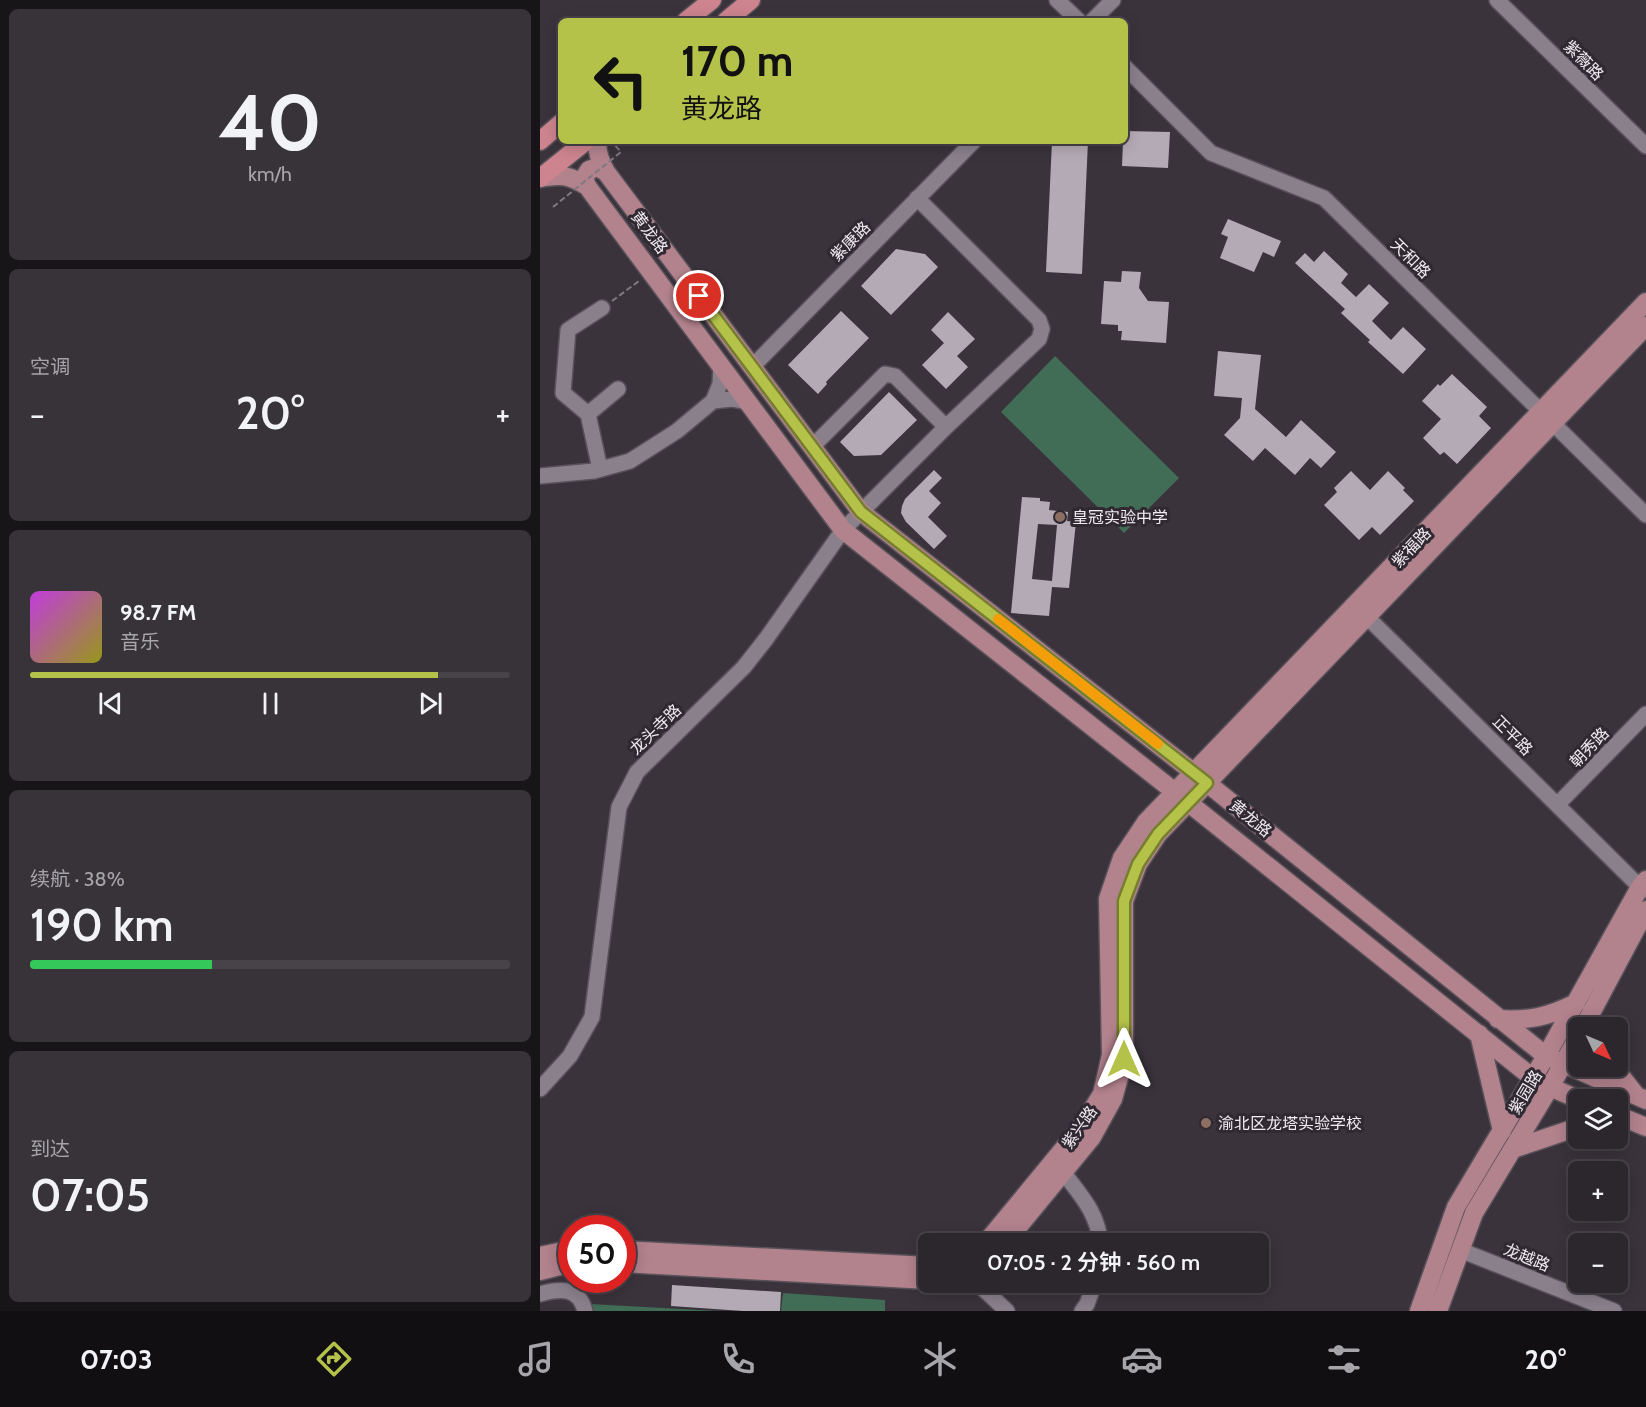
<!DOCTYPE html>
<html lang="zh">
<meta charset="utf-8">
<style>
:root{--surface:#2c262d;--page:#383239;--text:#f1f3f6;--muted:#a6a5aa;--line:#484349;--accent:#b5c249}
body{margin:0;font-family:Cabin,"Noto Sans SC",sans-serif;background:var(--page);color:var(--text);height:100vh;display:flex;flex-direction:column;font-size:22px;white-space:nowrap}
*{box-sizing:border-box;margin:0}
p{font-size:20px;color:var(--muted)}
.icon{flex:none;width:33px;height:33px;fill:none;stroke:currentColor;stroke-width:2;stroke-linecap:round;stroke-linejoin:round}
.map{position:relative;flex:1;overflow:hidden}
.drawer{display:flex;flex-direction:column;gap:9px;padding:9px;background:#181519;width:540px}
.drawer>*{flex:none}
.banner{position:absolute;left:18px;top:18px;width:570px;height:126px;border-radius:9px;box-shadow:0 3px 15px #0003,0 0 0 2px var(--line);background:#b5c249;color:#111;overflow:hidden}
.needle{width:39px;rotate:134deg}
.fabs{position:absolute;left:1028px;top:1017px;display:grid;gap:12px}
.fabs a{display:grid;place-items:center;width:60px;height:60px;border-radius:9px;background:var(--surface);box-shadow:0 3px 15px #0003,0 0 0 2px var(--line);font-size:30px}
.speed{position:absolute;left:18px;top:1215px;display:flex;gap:12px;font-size:30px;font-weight:700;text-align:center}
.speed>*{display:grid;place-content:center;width:78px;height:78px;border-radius:50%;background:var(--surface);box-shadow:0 3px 15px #0003,0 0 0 2px var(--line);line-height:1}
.speed .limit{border:9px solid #d22;background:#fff;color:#111}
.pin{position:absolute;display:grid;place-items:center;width:51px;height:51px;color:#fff;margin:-26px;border:3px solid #fff;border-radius:50%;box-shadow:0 2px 6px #0007}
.me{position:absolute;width:66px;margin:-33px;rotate:0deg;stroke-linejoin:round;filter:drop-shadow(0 0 4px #0008)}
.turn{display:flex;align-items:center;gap:21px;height:126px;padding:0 24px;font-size:27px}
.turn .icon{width:78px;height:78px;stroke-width:2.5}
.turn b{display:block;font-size:42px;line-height:51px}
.big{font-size:45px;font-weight:600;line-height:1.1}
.drawer .widget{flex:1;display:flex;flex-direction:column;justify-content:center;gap:9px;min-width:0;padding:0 21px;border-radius:9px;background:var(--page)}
.drawer .dial{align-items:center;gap:0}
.dial b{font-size:78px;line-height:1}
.song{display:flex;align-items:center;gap:18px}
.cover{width:72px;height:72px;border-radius:9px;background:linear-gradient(135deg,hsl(290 70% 55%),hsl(60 70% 35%))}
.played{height:6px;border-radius:3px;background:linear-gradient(90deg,var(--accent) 85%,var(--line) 85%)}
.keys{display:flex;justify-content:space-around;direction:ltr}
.heat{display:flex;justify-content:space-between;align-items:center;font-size:33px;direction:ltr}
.charge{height:9px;border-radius:4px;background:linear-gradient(90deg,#34c759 38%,var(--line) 0)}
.trip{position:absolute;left:378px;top:1233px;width:351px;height:60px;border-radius:9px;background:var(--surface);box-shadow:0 3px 15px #0003,0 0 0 2px var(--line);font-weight:600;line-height:60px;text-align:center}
.menu{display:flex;height:96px;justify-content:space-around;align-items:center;background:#120f12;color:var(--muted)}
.menu .icon{width:42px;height:42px}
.menu .on{color:var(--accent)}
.menu b{font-size:27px;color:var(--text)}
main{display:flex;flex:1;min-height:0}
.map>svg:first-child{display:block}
</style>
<main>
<section class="drawer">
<div class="widget dial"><b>40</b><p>km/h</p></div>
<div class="widget"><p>空调</p>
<div class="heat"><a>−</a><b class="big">20°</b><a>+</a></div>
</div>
<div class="widget">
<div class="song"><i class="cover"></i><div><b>98.7 FM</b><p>音乐</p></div></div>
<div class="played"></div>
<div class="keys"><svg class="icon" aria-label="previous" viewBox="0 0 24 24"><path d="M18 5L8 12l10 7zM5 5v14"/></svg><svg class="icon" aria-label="pause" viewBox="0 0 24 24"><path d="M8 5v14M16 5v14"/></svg><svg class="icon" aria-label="next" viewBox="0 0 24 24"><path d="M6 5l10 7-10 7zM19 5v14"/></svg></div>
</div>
<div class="widget"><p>续航 · 38%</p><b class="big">190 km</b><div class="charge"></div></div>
<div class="widget"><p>到达</p><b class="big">07:05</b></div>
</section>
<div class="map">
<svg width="1106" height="1311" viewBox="0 0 1106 1311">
<rect width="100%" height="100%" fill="#3a333c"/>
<path fill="#416c55" d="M 515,356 L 639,478 L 584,533 L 461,412 Z
M 243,1293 L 345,1300 L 345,1311 L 241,1311 Z
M 50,1304 L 178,1311 L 51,1311 Z"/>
<path fill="#b4aab5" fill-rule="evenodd" d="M 585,131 L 630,132 L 628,168 L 582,166 L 583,141 L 585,141 Z
M 512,141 L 548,141 L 542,274 L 506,272 Z
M 688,219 L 741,241 L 734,257 L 723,252 L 714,272 L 680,258 L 688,237 L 681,234 Z
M 356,249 L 385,254 L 398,267 L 351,315 L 321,286 Z
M 784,251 L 808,274 L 801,283 L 816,297 L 829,284 L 849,303 L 832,321 L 851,340 L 863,327 L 886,349 L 863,374 L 828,342 L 830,340 L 801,313 L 805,309 L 755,263 L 765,253 L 774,262 Z
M 582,271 L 601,272 L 599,288 L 608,301 L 629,302 L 626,343 L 581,340 L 582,331 L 578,331 L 578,325 L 561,324 L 564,281 L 581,282 Z
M 301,311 L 329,338 L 286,382 L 287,384 L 278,394 L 248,365 Z
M 408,312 L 435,339 L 417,356 L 428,367 L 406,389 L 382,365 L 404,343 L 391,330 Z
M 678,351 L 721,355 L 715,409 L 746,437 L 761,420 L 796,452 L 781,468 L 770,458 L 755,475 L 725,448 L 713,461 L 684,435 L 700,418 L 702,398 L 674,396 Z
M 912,374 L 947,407 L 939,416 L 951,428 L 917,464 L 904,452 L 900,455 L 883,438 L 901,419 L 882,401 L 898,384 L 900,386 Z
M 349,392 L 377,420 L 341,455 L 314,456 L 300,442 Z
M 394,470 L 402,478 L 389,491 L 401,503 L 388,517 L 407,536 L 394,549 L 366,522 L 361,513 L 362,506 L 365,499 Z
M 811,471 L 830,490 L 848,471 L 865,488 L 863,490 L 874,501 L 840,535 L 832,527 L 819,540 L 784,505 L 797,492 L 794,488 Z
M 482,497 L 500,498 L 500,501 L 510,502 L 509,510 L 528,512 L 527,521 L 536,522 L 529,588 L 512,587 L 509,616 L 471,613 ZM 498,524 L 517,525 L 512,581 L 492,579 Z
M 132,1285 L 241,1292 L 240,1311 L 203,1311 L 131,1306 Z"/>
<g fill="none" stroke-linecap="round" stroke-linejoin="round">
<g stroke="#585159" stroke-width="18">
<path id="minor" d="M 517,0 L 539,21
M 957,0 L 1106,146
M 552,21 L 573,0
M 585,67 L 671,153 L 784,198 L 1106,515
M 212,367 L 434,141
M 173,401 L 180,384 L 181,366
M 173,401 L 192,399 L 207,402
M 48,414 L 78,389
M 272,447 L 345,374 L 355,376 L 406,427
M 60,469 L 48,414 L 23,393 L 28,330 L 62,308
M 0,476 L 54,471 L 90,461 L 137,431 L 173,401
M 819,609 L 1100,887 L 1106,890
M 1017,805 L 1106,714
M 0,1089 L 30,1056 L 52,1017 L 79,807 L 97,772 L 204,667 L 226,639 L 303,530 L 406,427 L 499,339 L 502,329 L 499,320 L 377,198
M 523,1172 C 542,1197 557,1212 561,1244
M 920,1250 L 1074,1311
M 436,1282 L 467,1311
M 0,1294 C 20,1288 39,1287 45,1311
M 542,1311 L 547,1304 L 555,1282"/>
</g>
<g stroke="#585159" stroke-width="21">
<path id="major" d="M 57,141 C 57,153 60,162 66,172 L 321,512 L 667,783 L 1006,1056 L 1106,1100
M 66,172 L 57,167 L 49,170 L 44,178 L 47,186 L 303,530 L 635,792 L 993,1078 L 1010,1087 L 1040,1100
M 0,178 C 21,174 29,175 47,186
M 958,1019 C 990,1021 1007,1017 1036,1003
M 1043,1028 L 1106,910
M 939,1034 L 962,1131
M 1073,1066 L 1095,1094
M 1077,1115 L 1106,1127
M 973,1149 L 1038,1127
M 445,1244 L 540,1129 L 562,1094 L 571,1055 L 568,899 L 582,858 L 606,822 L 1106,302
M 464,1244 L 552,1137 L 573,1099 L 584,1059 L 584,901 L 598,864 L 618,834 L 1106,326
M 82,1250 L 388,1266
M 0,1256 L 32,1249
M 82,1263 L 388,1280
M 0,1271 L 32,1263
M 879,1311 L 916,1207 L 1006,1056 L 1100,887 L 1106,880
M 898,1311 L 934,1213 L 1010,1087 L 1038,1037"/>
</g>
<g stroke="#585159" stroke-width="21">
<path id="highway" d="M 146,21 L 172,0
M 186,21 L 211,0
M 0,141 L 21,123
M 0,178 L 46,141"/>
</g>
<path stroke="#7f7981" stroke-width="2" stroke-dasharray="6 3" stroke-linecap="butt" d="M 20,83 L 21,85
M 72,301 L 99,281"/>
<use href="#minor" stroke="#89808b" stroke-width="15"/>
<use href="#major" stroke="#b2828d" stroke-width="18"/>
<use href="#highway" stroke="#cd848e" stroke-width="18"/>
<path stroke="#7f7981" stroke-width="2" stroke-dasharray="6 3" stroke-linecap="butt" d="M 13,207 L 81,152 L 71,141"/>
</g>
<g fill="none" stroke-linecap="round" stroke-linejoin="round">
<g stroke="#767e2f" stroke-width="15">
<path id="route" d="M 159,296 L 321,512 L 667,783 L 618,834 L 598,864 L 584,901 L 584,1059"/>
</g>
<use href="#route" stroke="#b5c249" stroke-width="10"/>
<path stroke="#f59e0b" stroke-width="10" d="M 458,619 L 618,744"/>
</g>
<g fill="#8d6e63" stroke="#302932" stroke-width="2">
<circle cx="520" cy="517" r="6"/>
<circle cx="666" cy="1123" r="6"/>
</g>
<g text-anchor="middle" stroke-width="6" stroke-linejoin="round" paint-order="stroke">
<g font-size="16" fill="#f1ecf2" stroke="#302932">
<text transform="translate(1044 60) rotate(45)" y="6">紫薇路</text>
<text transform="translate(110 232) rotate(53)" y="6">黄龙路</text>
<text transform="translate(310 241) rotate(-45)" y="6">紫康路</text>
<text transform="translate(871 258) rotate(45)" y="6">天和路</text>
<text transform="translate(871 547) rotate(-46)" y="6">紫福路</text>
<text transform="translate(115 729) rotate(-44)" y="6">龙头寺路</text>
<text transform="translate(973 735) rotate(45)" y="6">正平路</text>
<text transform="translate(1049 747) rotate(-46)" y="6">朝秀路</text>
<text transform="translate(711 818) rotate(39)" y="6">黄龙路</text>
<text transform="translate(985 1092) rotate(-59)" y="6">紫园路</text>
<text transform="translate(539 1127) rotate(-55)" y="6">紫兴路</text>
<text transform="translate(987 1257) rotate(22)" y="6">龙越路</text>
</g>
<g font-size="16" fill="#f1ecf2" stroke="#302932" text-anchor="start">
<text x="532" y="523">皇冠实验中学</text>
<text x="678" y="1129">渝北区龙塔实验学校</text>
</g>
</g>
</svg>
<div class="fabs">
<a><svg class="needle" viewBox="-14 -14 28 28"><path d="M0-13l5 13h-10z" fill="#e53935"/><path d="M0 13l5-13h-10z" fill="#a6a5aa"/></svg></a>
<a><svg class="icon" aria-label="layers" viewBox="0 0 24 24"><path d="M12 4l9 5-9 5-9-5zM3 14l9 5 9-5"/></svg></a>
<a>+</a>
<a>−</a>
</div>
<div class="speed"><div class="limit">50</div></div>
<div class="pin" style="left:159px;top:296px;background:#d93025"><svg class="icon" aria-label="arrive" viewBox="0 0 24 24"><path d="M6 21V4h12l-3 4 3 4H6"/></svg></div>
<svg class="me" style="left:584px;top:1059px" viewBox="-20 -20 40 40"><path d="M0-17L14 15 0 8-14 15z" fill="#b5c249" stroke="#fff" stroke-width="4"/></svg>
<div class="trip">07:05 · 2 分钟 · 560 m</div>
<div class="banner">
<div class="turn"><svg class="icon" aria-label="left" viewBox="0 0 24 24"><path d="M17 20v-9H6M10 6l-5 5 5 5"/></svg><div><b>170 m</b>黄龙路</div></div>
</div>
</div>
</main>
<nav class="menu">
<b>07:03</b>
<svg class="icon on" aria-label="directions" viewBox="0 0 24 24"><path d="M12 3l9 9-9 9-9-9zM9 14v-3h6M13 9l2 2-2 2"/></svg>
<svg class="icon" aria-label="music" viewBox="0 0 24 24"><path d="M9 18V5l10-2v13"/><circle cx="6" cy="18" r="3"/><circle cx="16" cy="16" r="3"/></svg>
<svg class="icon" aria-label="phone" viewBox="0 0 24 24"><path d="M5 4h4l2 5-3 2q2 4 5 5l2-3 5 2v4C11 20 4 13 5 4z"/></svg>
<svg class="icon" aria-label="climate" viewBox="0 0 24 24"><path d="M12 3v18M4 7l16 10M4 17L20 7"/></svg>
<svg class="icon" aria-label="car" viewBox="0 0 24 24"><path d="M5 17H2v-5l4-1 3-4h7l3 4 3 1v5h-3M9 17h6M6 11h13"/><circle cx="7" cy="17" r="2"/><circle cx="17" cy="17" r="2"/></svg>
<svg class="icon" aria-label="filters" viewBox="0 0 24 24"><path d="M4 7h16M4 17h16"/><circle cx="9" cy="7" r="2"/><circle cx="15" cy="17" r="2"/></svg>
<b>20°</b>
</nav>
